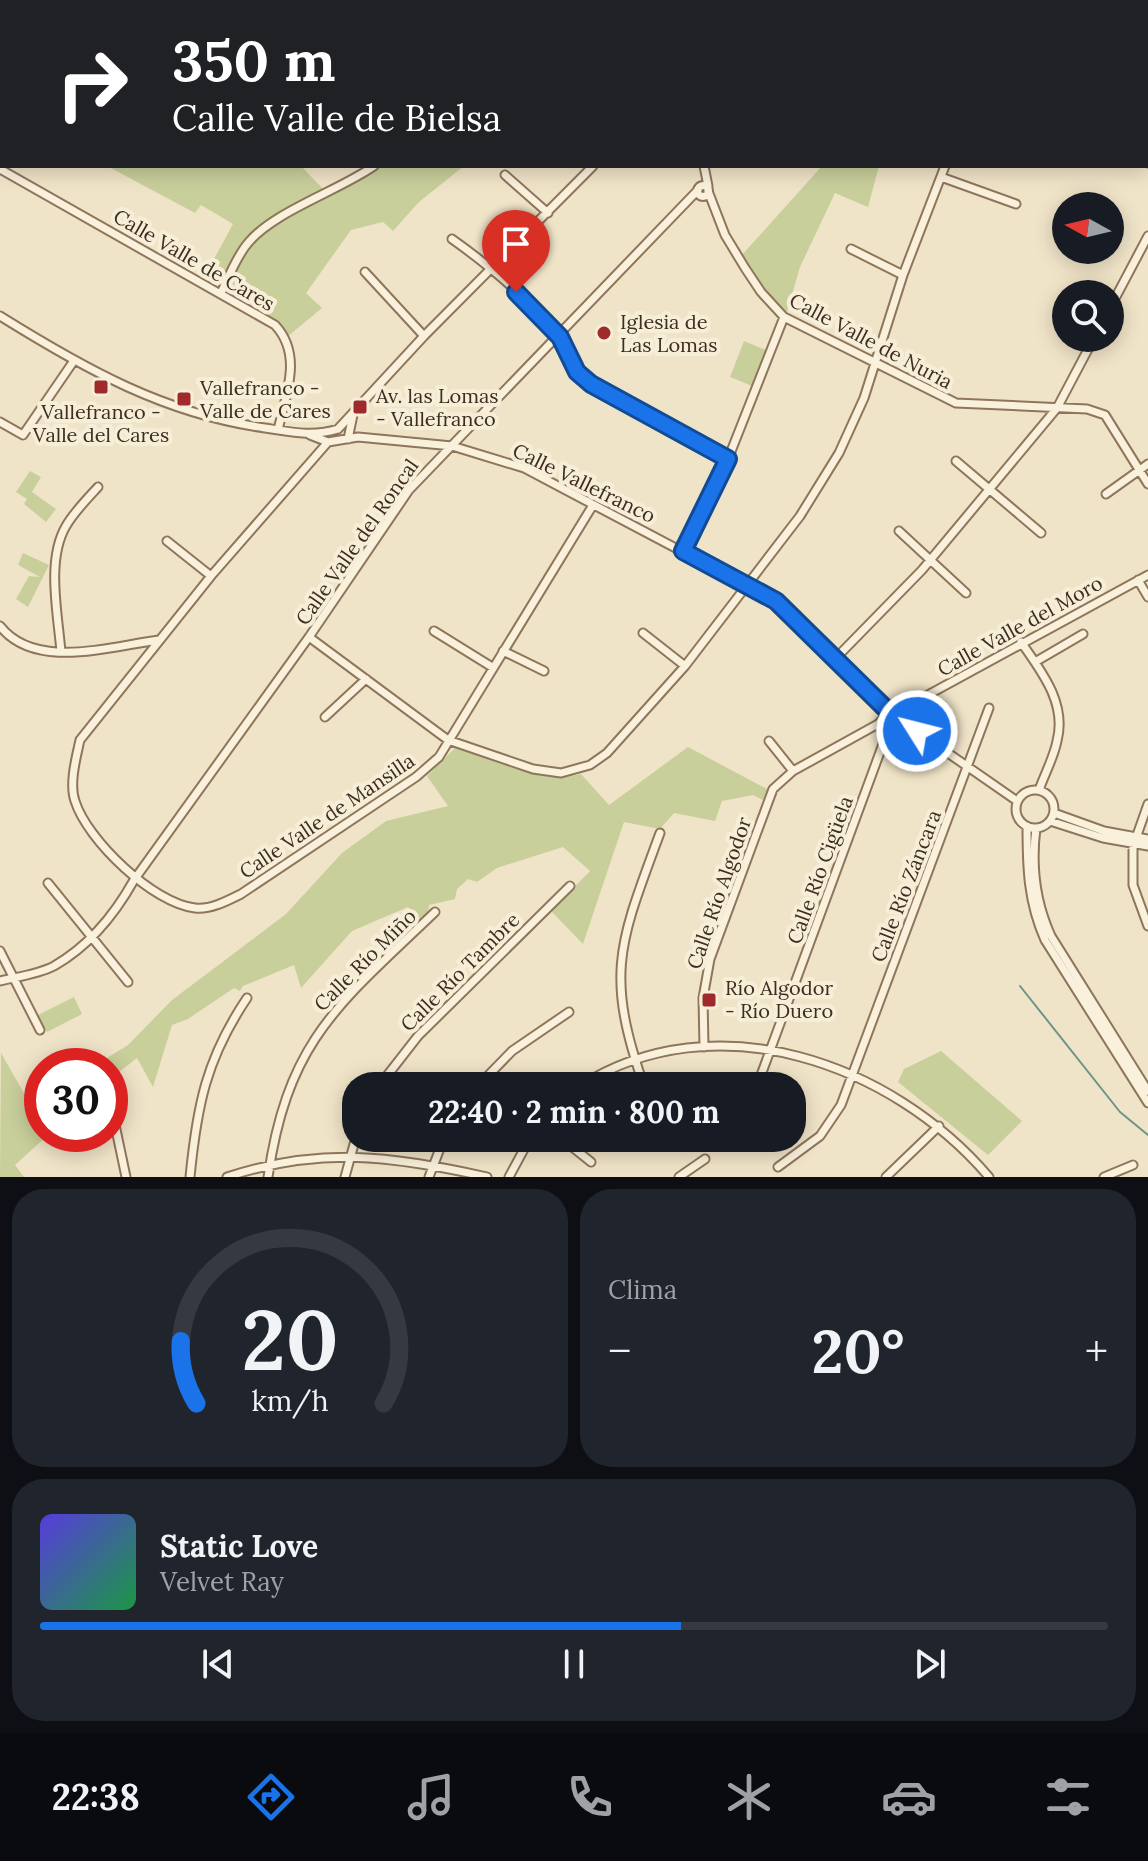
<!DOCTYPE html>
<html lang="es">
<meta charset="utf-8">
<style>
:root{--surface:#171b24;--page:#20242c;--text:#f1f3f6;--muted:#9ea1a6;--line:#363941;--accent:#1a73e8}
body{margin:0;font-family:Lora,serif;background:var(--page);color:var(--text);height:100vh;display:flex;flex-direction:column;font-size:30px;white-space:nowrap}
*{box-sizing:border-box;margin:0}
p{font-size:26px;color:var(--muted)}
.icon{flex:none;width:44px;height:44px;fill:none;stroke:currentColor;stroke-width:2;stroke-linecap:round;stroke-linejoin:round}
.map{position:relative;height:1177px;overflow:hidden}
.details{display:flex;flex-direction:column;gap:12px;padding:12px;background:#0d0f14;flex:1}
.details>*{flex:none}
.banner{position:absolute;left:0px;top:0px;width:1148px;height:168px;box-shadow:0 4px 20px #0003;background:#202124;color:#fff;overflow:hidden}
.needle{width:52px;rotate:278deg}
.buttons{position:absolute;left:1052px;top:192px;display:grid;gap:16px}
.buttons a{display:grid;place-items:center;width:72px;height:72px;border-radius:50%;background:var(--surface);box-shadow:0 4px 20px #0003;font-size:40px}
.speed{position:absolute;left:24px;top:1048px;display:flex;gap:16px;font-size:40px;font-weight:700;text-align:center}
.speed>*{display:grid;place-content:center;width:104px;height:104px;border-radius:50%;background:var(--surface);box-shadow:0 4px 20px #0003;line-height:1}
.speed .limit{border:12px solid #d22;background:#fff;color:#111}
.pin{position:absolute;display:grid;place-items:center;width:68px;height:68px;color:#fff;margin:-82px -34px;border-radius:50% 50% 50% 0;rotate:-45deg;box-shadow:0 0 8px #0007}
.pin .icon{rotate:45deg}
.me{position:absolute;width:88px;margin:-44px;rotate:306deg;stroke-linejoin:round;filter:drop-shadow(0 0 6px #0008)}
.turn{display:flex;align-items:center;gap:28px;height:168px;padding:0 40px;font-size:36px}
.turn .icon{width:104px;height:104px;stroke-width:2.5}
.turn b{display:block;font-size:56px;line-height:68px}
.big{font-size:60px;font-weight:800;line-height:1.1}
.details .widget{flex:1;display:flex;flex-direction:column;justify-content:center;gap:12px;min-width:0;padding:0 28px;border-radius:32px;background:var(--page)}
.details .dial{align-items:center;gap:0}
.dial svg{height:208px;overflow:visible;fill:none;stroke:var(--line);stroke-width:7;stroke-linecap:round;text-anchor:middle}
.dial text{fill:var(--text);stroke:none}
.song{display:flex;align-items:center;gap:24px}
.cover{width:96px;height:96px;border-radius:12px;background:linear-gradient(135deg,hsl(250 70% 55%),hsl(140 70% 35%))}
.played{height:8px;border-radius:4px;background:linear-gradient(90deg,var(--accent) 60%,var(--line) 60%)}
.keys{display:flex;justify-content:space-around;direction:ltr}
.heat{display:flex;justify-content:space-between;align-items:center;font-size:44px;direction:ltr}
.details .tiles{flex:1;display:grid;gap:12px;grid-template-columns:1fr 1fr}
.widget:last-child{grid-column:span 2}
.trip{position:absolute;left:342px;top:1072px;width:464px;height:80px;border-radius:32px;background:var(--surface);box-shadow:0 4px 20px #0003;font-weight:800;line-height:80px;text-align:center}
.tab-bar{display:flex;height:128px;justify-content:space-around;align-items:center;background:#090b0e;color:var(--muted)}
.tab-bar .icon{width:56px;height:56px}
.tab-bar .on{color:var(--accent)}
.tab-bar b{font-size:36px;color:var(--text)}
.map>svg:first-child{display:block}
</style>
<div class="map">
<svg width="1148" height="1177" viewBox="0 0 1148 1177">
<rect width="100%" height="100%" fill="#f0e4c8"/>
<path fill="#c9cf9b" d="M 107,166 L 301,166 L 326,192 L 371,166 L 464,166 L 419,202 L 393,231 L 383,222 L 351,230 L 306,293 L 322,308 L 287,337 L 275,322 L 207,272 L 233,224 L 201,205 L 195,213 Z
M 822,166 L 879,166 L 868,207 L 835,193 L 800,267 L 787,312 L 764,290 L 741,256 Z
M 744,341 L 766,350 L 752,386 L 730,377 Z
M 30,471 L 41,477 L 32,492 L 56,509 L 46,522 L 24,504 L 27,499 L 16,492 Z
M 23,553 L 49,565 L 28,607 L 16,599 L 29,576 L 40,577 L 18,565 Z
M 456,747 C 496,761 538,783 581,774 L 609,805 L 688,747 L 767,789 L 763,800 L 753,795 L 722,801 L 715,821 L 674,813 L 660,829 L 624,822 L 583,944 L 551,911 L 590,871 L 563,847 L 497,868 L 477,882 L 468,879 L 457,889 L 455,899 L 429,905 L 428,914 L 420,919 L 408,907 L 352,931 L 301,988 L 294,965 L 243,986 L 240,991 L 234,988 L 188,1019 L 172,1025 L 153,1087 L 137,1058 L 110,1079 L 110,1066 L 94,1066 L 128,1045 L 172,1000 L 286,914 L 342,853 L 386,821 L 448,806 L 427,776 Z
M 74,997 L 82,1014 L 47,1032 L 38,1015 Z
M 941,1051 L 1022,1121 L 988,1155 L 898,1082 L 904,1069 Z
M 1,1053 L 29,1102 L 42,1098 L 42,1134 L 49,1134 L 15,1165 L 24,1177 L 0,1177 Z"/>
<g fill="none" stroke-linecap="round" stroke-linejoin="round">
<path stroke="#6f938a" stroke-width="2" d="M 1020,986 L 1120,1112 L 1148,1135"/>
<g stroke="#8d765c" stroke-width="11">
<path id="minor" d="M 101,0 L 102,2
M 237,0 L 266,2
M 559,0 L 566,2
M 226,2 L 226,0
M 325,2 L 326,0
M 343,2 L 364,0
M 576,2 L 577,0
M 721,2 L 722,0
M 0,75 L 2,75
M 1146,161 L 1148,163
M 704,166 L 708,186
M 0,169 L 275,325 C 303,355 286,394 278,430
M 505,175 L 548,213
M 941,177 L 1016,204
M697.5 191a5.5 5.5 0 1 1 11 0a5.5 5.5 0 1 1-11 0Z
M 708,191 L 725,235 L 745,268 L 761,292 L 784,317 L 956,403 L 1087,409 L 1105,415 L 1148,484
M 452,239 C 490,266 527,297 557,334 C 572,351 569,365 591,384 L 728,459
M 851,249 L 903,275
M 365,272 L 424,336
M 221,293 C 229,277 236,257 248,243 C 273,212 338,191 374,166
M 1110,308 L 1148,236
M 0,316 C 85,369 165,414 265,428 C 291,432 313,437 338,429
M 0,422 L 23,435 L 73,362
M 338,429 L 424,336 L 593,166
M 310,435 L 328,442 L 358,437 L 452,446 L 524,468 L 776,601 L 889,712 L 1017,801
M 348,439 L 353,415
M 328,442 L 211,576 L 80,740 C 76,758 69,784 75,801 C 87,840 154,904 195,908 C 210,910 227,901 241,894 L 416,777 L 439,757 L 593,505
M 956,461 L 1041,533
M 1106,494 L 1148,464
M 899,531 L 966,593
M 167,541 L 211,576
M 683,551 L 728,459 L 784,317
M 1138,580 L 1148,597
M 0,626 C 35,671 111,646 159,640
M 434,631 L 492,667
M 643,633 L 685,666
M 309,637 L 448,740 L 533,769 L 561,773 L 590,765 L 607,753 L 685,666 L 800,516 L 839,453 L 864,398 L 903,275 L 945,166
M 1021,642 C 1041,671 1067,703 1057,741 C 1054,757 1045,773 1039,790
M 503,651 L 544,671
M 61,652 C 58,614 46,560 66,526 C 74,512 87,499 98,487
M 835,659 L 922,570 L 1057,408 L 1094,338
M 1035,662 L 1083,634
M 325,717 L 366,679
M 769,741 L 793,771
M1016 809a19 19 0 1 1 38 0a19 19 0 1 1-38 0Z
M 1054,813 L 1104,831 L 1148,839
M 1050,821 L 1103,838 L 1148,846
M 1027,826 C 1027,868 1028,902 1045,940 L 1148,1103
M 1036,828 C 1031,867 1035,901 1051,936 L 1148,1091
M 1136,838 L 1148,804
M 1133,844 L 1133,885 L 1148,926
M 48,883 L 128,982
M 0,951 L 40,1030
M 0,981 C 17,977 39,974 54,966 C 89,946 115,914 134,880 L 309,637 L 409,490 L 698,190
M 704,1047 L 703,998 L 710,959 L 773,789 L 793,771 L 878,724 L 889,712 L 904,708 L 1148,575
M 379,1086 L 418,1036 L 570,886
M 478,1086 L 512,1051 L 569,1012
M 580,1086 C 715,1000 892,1063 989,1177
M 644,1086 C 604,972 620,942 660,833
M 757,1086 L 883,744
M 110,1101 L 126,1177
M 561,1138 L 591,1162
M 778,1167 L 820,1136 L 841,1105 L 989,708
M 190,1177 C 197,1106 206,1059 247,998
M 227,1177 C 321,1146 394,1156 487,1177
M 268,1177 C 288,1039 340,1003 435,912
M 345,1177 L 356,1137
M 429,1177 L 444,1138
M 509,1177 L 530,1138
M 679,1177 L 705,1159
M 886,1177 L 939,1126
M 1104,1177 L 1133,1165"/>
</g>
<use href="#minor" stroke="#faf1dc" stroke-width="7"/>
</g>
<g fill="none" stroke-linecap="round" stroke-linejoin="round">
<g stroke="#114b97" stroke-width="20">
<path id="route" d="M 516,292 L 560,337 L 577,372 L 591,384 L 728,459 L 683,551 L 776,601 L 889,712 L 917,731"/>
</g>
<use href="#route" stroke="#1a73e8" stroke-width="14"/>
</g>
<g fill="#9e2a2b" stroke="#f7eed8" stroke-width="3">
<circle cx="604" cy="333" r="8"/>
<rect x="93" y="379" width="16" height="16" rx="4"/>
<rect x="176" y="391" width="16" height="16" rx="4"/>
<rect x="352" y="399" width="16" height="16" rx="4"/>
<rect x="701" y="992" width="16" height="16" rx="4"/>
</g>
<g text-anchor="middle" stroke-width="8" stroke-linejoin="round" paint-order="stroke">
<g font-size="20" fill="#3d2e20" stroke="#f7eed8">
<text transform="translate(194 260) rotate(30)" y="7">Calle Valle de Cares</text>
<text transform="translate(871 341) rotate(28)" y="7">Calle Valle de Nuria</text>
<text transform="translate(584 483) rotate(26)" y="7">Calle Vallefranco</text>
<text transform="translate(357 542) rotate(-55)" y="7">Calle Valle del Roncal</text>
<text transform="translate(1020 626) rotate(-29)" y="7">Calle Valle del Moro</text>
<text transform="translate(327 816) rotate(-34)" y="7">Calle Valle de Mansilla</text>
<text transform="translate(820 870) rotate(-70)" y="7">Calle Río Cigüela</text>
<text transform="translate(906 886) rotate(-69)" y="7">Calle Río Záncara</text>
<text transform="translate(719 893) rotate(-71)" y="7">Calle Río Algodor</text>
<text transform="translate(365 960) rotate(-45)" y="7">Calle Río Miño</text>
<text transform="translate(460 972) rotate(-45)" y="7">Calle Río Tambre</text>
</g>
<g font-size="20" fill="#3d2e20" stroke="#f7eed8" text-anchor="start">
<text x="620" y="329">Iglesia de<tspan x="620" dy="23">Las Lomas</tspan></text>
<text x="200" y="395">Vallefranco -<tspan x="200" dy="23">Valle de Cares</tspan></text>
<text x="376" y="403">Av. las Lomas<tspan x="376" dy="23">- Vallefranco</tspan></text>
<text x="101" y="419" text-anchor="middle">Vallefranco -<tspan x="101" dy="23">Valle del Cares</tspan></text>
<text x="725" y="995">Río Algodor<tspan x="725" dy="23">- Río Duero</tspan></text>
</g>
</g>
</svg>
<div class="buttons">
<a><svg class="needle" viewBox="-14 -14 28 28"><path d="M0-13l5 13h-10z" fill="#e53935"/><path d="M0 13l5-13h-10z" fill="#9ea1a6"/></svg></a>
<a><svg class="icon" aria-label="search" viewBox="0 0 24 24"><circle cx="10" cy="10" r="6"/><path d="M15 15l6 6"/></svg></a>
</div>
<div class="speed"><div class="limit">30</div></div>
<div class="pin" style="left:516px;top:292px;background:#d93025"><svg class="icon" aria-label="arrive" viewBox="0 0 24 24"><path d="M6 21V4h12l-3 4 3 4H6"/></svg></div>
<svg class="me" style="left:917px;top:731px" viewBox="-20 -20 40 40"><circle r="17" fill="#1a73e8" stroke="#fff" stroke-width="3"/><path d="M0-11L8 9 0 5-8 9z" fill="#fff"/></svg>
<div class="trip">22:40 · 2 min · 800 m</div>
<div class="banner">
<div class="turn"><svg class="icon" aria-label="right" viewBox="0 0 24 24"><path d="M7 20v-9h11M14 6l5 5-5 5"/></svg><div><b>350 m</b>Calle Valle de Bielsa</div></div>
</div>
</div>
<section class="details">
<div class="tiles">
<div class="widget dial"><svg viewBox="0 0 100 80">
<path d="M14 69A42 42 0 1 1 86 69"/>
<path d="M14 69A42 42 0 0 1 8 45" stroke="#1a73e8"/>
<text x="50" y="56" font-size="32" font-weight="700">20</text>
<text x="50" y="72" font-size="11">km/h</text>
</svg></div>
<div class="widget"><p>Clima</p>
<div class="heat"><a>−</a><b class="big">20°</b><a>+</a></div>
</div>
<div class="widget">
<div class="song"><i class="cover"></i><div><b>Static Love</b><p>Velvet Ray</p></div></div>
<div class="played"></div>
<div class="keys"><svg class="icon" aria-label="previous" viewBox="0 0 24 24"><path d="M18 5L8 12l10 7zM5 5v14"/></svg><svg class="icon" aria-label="pause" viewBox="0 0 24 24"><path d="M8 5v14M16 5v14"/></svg><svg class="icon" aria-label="next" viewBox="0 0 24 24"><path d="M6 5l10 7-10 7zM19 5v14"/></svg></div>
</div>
</div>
</section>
<nav class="tab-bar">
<b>22:38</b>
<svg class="icon on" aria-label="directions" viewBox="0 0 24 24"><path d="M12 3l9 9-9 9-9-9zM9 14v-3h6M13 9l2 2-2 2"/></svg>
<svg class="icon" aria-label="music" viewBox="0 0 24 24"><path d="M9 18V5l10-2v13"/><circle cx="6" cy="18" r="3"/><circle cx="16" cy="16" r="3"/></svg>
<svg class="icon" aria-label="phone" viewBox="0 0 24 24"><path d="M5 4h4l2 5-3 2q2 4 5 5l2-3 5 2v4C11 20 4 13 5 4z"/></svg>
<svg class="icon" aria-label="climate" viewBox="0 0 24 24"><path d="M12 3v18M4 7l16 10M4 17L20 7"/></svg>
<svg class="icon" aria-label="car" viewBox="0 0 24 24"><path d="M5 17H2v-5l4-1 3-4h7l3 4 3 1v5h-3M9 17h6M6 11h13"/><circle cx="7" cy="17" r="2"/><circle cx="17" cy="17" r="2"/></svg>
<svg class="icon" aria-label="filters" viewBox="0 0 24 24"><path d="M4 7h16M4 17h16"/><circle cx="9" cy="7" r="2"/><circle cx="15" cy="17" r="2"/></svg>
</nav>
